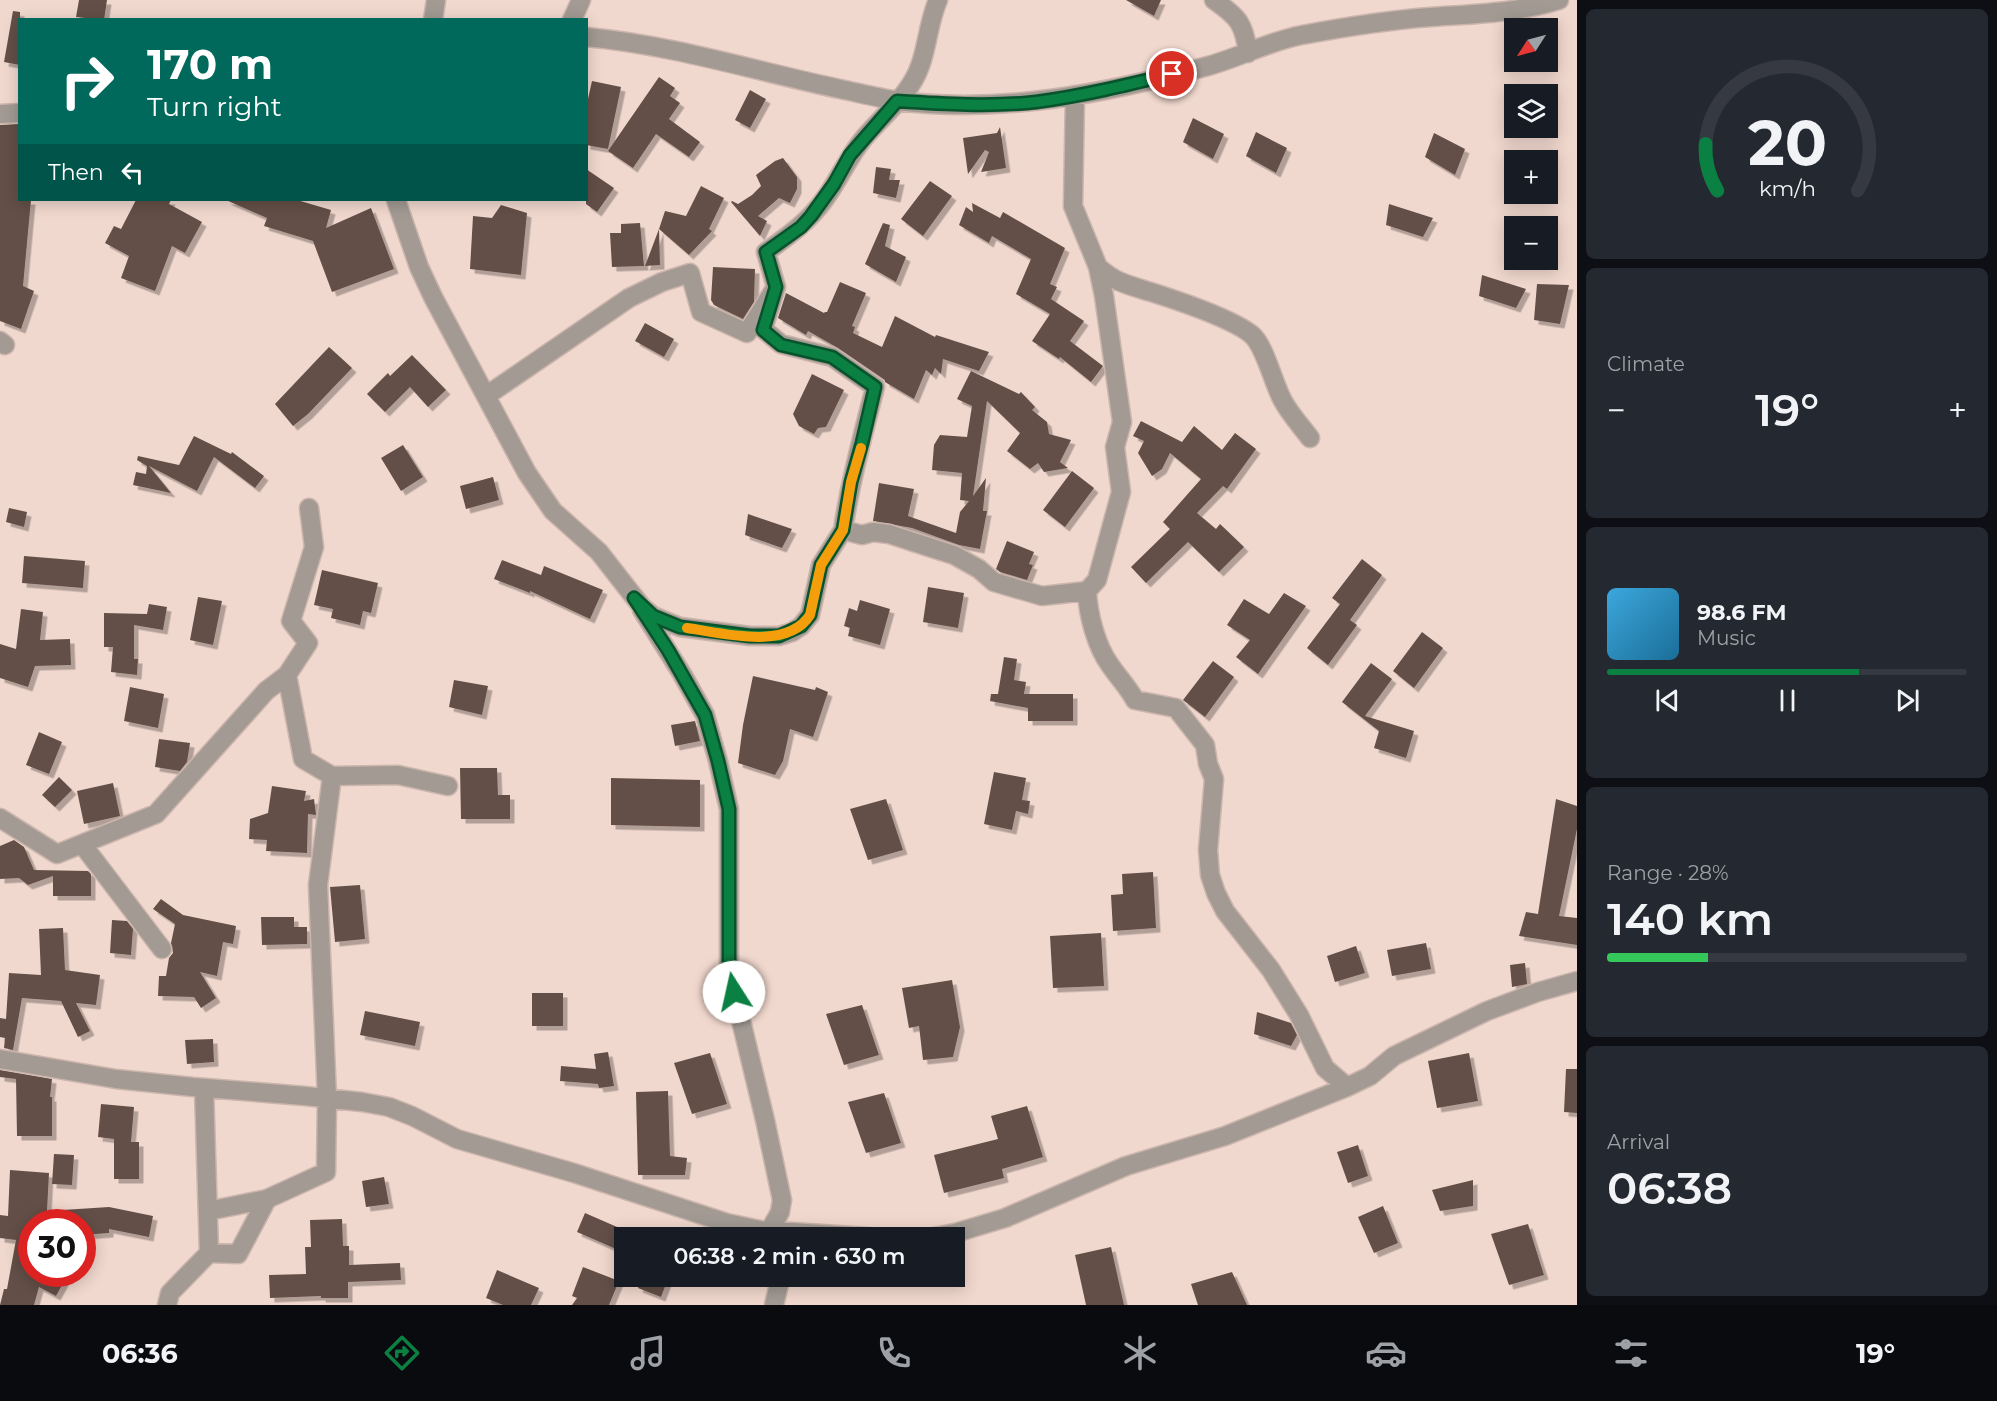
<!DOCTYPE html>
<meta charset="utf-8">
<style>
:root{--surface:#171b24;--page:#242831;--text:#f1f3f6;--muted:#9ea1a6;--line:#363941;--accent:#0b8043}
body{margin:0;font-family:Montserrat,sans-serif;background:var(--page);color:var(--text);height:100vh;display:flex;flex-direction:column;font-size:22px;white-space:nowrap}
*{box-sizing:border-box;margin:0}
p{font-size:20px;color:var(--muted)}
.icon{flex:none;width:33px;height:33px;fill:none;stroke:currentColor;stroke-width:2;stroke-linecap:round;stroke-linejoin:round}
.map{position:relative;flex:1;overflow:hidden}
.panel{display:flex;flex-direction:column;gap:9px;padding:9px;background:#0d0f14;width:420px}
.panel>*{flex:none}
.hud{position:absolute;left:18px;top:18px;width:570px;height:183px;border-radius:0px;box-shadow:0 3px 15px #0003;background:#00695c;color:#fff;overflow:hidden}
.needle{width:39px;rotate:234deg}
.buttons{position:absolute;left:1504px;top:18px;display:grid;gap:12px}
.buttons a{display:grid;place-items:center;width:54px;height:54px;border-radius:0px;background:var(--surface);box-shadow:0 3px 15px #0003;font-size:30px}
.speed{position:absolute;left:18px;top:1209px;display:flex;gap:12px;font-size:30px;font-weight:700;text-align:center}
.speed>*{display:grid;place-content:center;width:78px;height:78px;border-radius:50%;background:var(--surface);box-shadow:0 3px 15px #0003;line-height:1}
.speed .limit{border:9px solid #d22;background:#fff;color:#111}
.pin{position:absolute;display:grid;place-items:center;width:51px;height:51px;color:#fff;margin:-26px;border:3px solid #fff;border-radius:50%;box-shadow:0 2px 6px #0007}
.me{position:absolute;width:66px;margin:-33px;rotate:350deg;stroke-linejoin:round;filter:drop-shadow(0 0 4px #0008)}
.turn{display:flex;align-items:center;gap:21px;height:126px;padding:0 30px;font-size:27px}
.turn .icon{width:78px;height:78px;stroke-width:2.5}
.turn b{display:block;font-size:42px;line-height:51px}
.then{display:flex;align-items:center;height:57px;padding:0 30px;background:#0003;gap:12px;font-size:22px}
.big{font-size:45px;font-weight:600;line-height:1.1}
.panel .card{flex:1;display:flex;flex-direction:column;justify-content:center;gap:9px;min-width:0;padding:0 21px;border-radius:9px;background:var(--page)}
.panel .dial{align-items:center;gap:0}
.dial svg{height:156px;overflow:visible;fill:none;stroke:var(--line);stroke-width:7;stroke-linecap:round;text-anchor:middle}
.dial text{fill:var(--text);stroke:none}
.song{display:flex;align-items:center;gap:18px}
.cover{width:72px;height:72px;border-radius:9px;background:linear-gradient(135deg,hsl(200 70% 55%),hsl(200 70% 35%))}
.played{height:6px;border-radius:3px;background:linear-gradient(90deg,var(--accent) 70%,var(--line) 70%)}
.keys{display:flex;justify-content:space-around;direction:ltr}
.heat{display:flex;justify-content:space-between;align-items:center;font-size:33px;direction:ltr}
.charge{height:9px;border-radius:4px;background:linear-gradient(90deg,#34c759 28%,var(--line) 0)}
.trip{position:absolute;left:614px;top:1227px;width:351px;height:60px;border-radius:0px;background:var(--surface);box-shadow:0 3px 15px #0003;font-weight:600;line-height:60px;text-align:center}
.menu{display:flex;height:96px;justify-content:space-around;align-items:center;background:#090b0e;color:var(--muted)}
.menu .icon{width:42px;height:42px}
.menu .active{color:var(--accent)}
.menu b{font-size:27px;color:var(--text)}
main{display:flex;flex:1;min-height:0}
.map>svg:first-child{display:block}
</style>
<main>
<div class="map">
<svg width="1577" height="1305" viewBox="0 0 1577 1305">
<defs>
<filter id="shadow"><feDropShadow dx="4.5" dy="4.5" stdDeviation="0" flood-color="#0004"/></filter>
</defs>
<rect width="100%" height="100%" fill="#f1d8ce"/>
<path fill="#645047" filter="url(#shadow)" d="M 79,0 L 107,0 L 104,20 L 76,17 Z
M 1126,0 L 1161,0 L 1154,16 Z
M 13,11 L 20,12 L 20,65 L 4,62 Z
M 659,77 L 675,88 L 670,96 L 680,103 L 669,119 L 700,142 L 689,157 L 656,134 L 633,168 L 608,151 Z
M 592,81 L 621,87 L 608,149 L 586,145 L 586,108 Z
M 750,90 L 766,99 L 750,128 L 735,120 Z
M 1193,118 L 1224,134 L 1213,159 L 1183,142 Z
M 18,124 L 20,200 L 31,200 L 23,286 L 34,291 L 21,329 L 0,321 L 0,125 Z
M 1000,127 L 1006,168 L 981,172 L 989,152 L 985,150 L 968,174 L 963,138 L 997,133 Z
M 1256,132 L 1287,148 L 1276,173 L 1246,156 Z
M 1434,133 L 1465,149 L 1455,175 L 1425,157 Z
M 783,158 L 797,177 L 797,189 L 790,203 L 779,198 L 758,216 L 767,221 L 760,236 L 731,202 L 732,201 L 738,204 L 752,195 L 761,186 L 756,175 L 775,161 Z
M 876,167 L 891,169 L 889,180 L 900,180 L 896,198 L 873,193 Z
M 586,169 L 614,188 L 597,212 L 586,204 Z
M 930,181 L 952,196 L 923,236 L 901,219 Z
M 701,186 L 724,198 L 709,229 L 712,231 L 689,255 L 659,229 L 665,211 L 686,216 Z
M 136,200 L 171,200 L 169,204 L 202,222 L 185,253 L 172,246 L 155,291 L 121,278 L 129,256 L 105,243 L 114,226 L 121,229 Z
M 226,200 L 297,200 L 331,210 L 326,228 L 371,208 L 394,269 L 332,292 L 313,241 L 264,226 L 267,218 Z
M 972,203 L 1000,218 L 1003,212 L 1065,248 L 1050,284 L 1057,287 L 1051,299 L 1084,321 L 1070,341 L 1103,366 L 1091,382 L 1060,357 L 1059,359 L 1032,341 L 1050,314 L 1016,294 L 1031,259 L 992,236 L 989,243 L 959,225 L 966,207 L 973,212 Z
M 1389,204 L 1433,218 L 1423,237 L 1386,225 Z
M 501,205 L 527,213 L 521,275 L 470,269 L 473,216 L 492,218 Z
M 640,223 L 644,266 L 612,267 L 610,233 L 621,233 L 621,224 Z
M 883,223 L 890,225 L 885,246 L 906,257 L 896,282 L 865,264 Z
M 659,229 L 660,265 L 645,266 Z
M 713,267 L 755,269 L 754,302 L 743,319 L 714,305 L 711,300 Z
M 1482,275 L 1526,289 L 1516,308 L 1479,296 Z
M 840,282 L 866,293 L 852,326 L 855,327 L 853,333 L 882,347 L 895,316 L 935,337 L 936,335 L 989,352 L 979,371 L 943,359 L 941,374 L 935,368 L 932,375 L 926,370 L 914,399 L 885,382 L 885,380 L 838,348 L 808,331 L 806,335 L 778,318 L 786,293 L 824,313 L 825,312 L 827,312 Z
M 1537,284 L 1569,285 L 1560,324 L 1534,320 Z
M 645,323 L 674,339 L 664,357 L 635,341 Z
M 329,347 L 352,368 L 308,414 L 293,426 L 275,404 Z
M 412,355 L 446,390 L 428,407 L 410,387 L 385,412 L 367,394 L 388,373 L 390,376 Z
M 971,371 L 1019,394 L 1021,392 L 1035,407 L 1032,410 L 1047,422 L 1049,434 L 1071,440 L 1060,462 L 1068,468 L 1044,472 L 1038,463 L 1030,469 L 1007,451 L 1020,433 L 987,401 L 973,496 L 986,478 L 983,511 L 987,511 L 980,549 L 959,545 L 912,528 L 873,521 L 879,483 L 914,489 L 908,516 L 956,533 L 960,512 L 969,501 L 960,500 L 962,473 L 932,470 L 934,445 L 940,435 L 967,437 L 972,406 L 957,399 Z
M 812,374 L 844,390 L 826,427 L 818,428 L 814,434 L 799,426 L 793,414 Z
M 1141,421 L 1182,442 L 1194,426 L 1222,450 L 1235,433 L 1256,449 L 1227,489 L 1223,486 L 1197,513 L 1216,529 L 1220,524 L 1244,547 L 1219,572 L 1188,542 L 1146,583 L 1131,567 L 1170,529 L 1163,522 L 1201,479 L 1170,453 L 1162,469 L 1152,476 L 1138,453 L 1144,441 L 1133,436 Z
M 194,436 L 231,454 L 232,452 L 264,476 L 255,488 L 214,457 L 197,491 L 149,466 L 171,493 L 133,485 L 136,472 L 146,474 L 147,466 L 137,460 L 138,456 L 179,465 Z
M 403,445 L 423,477 L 401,491 L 381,458 Z
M 1072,471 L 1094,488 L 1065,527 L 1043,510 Z
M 493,477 L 499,500 L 466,509 L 460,486 Z
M 9,508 L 27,512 L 24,527 L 6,522 Z
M 748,514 L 792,529 L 782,548 L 745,535 Z
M 1007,541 L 1034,552 L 1029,564 L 1033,565 L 1027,580 L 1000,572 L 996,569 Z
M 24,556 L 85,561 L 83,588 L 22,583 Z
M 1362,559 L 1382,575 L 1350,620 L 1357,625 L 1328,665 L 1307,648 L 1340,604 L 1332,598 Z
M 502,560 L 541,575 L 544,566 L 603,590 L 590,619 L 530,591 L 530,593 L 494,579 Z
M 322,570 L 378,583 L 371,613 L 363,611 L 360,625 L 331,618 L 333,609 L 314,605 Z
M 928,587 L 964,593 L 958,628 L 923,622 Z
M 1284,593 L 1306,606 L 1258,674 L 1236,657 L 1250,640 L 1227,625 L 1244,599 L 1269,614 Z
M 198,597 L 222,601 L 213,645 L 190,640 Z
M 860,600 L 890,609 L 880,645 L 848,636 L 850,628 L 844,626 L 849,608 L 857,611 Z
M 149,604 L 167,607 L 163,630 L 134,625 L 134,659 L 138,659 L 137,675 L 111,672 L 113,647 L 104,647 L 104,613 L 147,614 Z
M 21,609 L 43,612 L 40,640 L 70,639 L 71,665 L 35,666 L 28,687 L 0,678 L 0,644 L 16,649 Z
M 1422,632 L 1443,648 L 1414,688 L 1393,671 Z
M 1004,657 L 1017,659 L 1014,680 L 1026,682 L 1024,694 L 1073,694 L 1073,721 L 1028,721 L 1028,708 L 990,701 L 991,694 L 998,694 Z
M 1213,661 L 1234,677 L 1205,717 L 1183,700 Z
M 1371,663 L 1392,679 L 1365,716 L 1414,731 L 1406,758 L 1374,748 L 1379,731 L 1342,702 Z
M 753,676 L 815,690 L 816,687 L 828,692 L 813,737 L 790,729 L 783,761 L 775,775 L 738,763 L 743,725 Z
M 454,680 L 488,686 L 482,715 L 449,707 Z
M 130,687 L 164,694 L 158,728 L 124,721 Z
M 695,721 L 700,741 L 675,746 L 671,725 Z
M 39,732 L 62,742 L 49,774 L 26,765 Z
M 159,739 L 190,743 L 187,762 L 180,771 L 155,767 Z
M 460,768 L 497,768 L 498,795 L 510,795 L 510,819 L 461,819 Z
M 994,772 L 1026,778 L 1022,800 L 1030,801 L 1028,814 L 1016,811 L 1012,830 L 984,824 Z
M 59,777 L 72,790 L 55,807 L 42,795 Z
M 611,778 L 700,780 L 700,827 L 611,825 Z
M 113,783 L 120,816 L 84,824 L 77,791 Z
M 272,786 L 306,791 L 304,801 L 314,799 L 316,815 L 308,814 L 307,853 L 266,851 L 267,840 L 249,839 L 250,819 L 268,813 Z
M 886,799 L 903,850 L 868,860 L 850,809 Z
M 1556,799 L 1577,806 L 1577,829 L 1559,916 L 1577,918 L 1577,945 L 1519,936 L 1526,912 L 1538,914 Z
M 14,840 L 24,847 L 34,870 L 88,871 L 91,874 L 91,896 L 53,896 L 53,876 L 28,885 L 19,878 L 0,879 L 0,846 Z
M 1153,872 L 1156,928 L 1113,931 L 1111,895 L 1123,894 L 1122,874 Z
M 360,885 L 365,939 L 335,942 L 330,887 Z
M 161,899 L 183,915 L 236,926 L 233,944 L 223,942 L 217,976 L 200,972 L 216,998 L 201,1008 L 194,997 L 158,996 L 159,976 L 166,976 L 169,958 L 173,953 L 171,943 L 175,924 L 153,909 Z
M 261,917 L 294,917 L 294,927 L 307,927 L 307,944 L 262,945 Z
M 112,920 L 127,921 L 133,929 L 131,955 L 110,953 Z
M 63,928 L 65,970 L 100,975 L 96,1005 L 76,1003 L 90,1031 L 78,1037 L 61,1001 L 22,998 L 13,1050 L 4,1048 L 5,1038 L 0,1037 L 0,1018 L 6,1019 L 9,973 L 41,975 L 39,929 Z
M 1101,933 L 1104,986 L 1053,988 L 1050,936 Z
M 1426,943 L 1431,969 L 1392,976 L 1387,950 Z
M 1356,946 L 1365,973 L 1335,982 L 1327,956 Z
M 1525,963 L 1527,984 L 1512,987 L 1510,965 Z
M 952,980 L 960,1027 L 953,1057 L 923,1060 L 919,1026 L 909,1028 L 902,988 Z
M 532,993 L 563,993 L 563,1026 L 532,1026 Z
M 862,1005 L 879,1055 L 844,1065 L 826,1014 Z
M 365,1011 L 420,1022 L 415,1046 L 360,1035 Z
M 1257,1012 L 1291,1023 L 1297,1035 L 1291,1046 L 1254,1034 Z
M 213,1039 L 214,1062 L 187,1064 L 185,1040 Z
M 608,1052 L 614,1086 L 599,1088 L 598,1084 L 560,1081 L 561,1066 L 596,1069 L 594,1054 Z
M 710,1053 L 727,1104 L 692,1114 L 674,1063 Z
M 1469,1053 L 1478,1101 L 1437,1108 L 1428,1061 Z
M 1566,1069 L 1577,1069 L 1577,1113 L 1564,1112 Z
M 0,1070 L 52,1079 L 50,1097 L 52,1097 L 52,1136 L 17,1136 L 16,1079 L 0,1077 Z
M 668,1091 L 670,1156 L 687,1158 L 685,1175 L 638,1175 L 636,1092 Z
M 884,1093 L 901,1143 L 866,1153 L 848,1102 Z
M 101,1104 L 134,1107 L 131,1142 L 139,1142 L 139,1179 L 114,1179 L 114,1139 L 98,1137 Z
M 1027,1106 L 1043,1157 L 1002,1169 L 1004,1178 L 944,1193 L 934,1155 L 998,1139 L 991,1116 Z
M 1358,1145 L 1368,1176 L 1348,1183 L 1337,1152 Z
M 54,1154 L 74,1155 L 72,1185 L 52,1184 Z
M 10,1170 L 49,1173 L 47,1211 L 109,1207 L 153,1216 L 149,1237 L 109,1229 L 109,1233 L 82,1235 L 82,1222 L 32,1222 L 28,1258 L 32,1258 L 32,1274 L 68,1274 L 56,1296 L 39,1287 L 34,1305 L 0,1305 L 4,1289 L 7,1289 L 16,1240 L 0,1238 L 0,1215 L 8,1216 Z
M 384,1177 L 389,1204 L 366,1207 L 362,1181 Z
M 1473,1180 L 1473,1206 L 1440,1211 L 1432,1190 Z
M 1383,1206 L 1398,1243 L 1374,1253 L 1358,1217 Z
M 585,1213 L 624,1230 L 616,1249 L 577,1232 Z
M 342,1219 L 343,1246 L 349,1246 L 349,1265 L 400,1263 L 401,1280 L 348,1282 L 348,1298 L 321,1298 L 321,1296 L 270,1298 L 269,1275 L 306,1274 L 305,1247 L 311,1247 L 310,1220 Z
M 1528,1224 L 1544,1275 L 1509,1285 L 1491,1234 Z
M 1111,1247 L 1124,1305 L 1086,1305 L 1075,1255 Z
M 583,1267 L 619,1281 L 609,1305 L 572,1305 L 577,1298 L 572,1296 Z
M 497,1270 L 539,1288 L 531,1305 L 503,1305 L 486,1298 Z
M 1232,1272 L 1247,1305 L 1198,1305 L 1191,1284 Z
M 643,1276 L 669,1276 L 661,1297 L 638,1288 Z"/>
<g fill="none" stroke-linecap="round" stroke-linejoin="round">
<g stroke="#cbb5ac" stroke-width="21">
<path id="minor" d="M 1214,0 C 1238,17 1244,23 1248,53
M 433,20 L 436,0
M 572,20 L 581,0
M 586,37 C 673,45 755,71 840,89 C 859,93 879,98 898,101 C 1003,114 1107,93 1208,66 C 1240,57 1270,41 1302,35 C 1345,27 1388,20 1431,17 C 1474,14 1517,13 1559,0
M 1075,95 L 1073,206 L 1098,267 L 1104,296 L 1122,422 L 1115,447 L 1121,492 L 1097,580 L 1087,591
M 0,114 L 20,113
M 396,200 L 419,267 L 433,297 L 527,473 L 553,511 L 599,552 L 642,607 L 653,616 L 680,627 L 750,636 L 779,636 L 792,632 L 801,626 L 810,615 L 821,565 L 843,530 L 862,535 L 873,532 L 889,534 L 935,549 L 954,555 L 979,569 L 994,582 L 1042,596 L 1087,591 C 1088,614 1096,646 1110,665 C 1118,677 1128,687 1135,700 L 1176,708 L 1205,745 L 1208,764 L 1214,779 L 1208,850 L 1210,875 L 1216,893 L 1225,911 L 1271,970 L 1299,1015 L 1325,1068 L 1347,1087
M 1098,267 C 1116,283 1128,285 1151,292 C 1176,300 1233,319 1252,335 C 1265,346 1273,383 1283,401 C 1290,414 1301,426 1310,438
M 776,287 L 766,252 C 788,236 808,222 824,200 C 839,180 848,157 864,138 C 883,115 910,95 920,66 C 928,44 928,24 938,0
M 0,341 L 5,345
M 486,396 L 629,298 L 662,282 L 690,273 L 701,312 L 747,333 L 776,287 L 763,329 L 781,344 L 832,357 L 875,387 C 863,435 850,482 843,530
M 309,508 L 314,547 L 291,621 L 308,643 L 287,675 L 303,759 L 332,776
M 642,610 L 682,674 L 705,715 L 718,761 L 729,809 L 729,971 L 765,1120 L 782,1200 L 780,1212 L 769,1232
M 0,818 L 57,854 L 156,814 L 266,691 L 287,675
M 82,844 L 162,949
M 0,1059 L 116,1079 L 193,1087 L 305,1096 L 362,1102 L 389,1107 L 412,1116 L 457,1139 L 574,1173 L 727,1223 L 769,1232 L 791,1232 L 882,1238
M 204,1088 L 209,1253
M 208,1211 L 267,1199
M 929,1238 L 955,1233 L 1005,1218 L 1126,1166 L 1225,1136 L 1347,1087 L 1370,1076 L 1394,1056 L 1487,1011 L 1538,992 L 1577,981
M 167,1305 L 170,1293 L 209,1253 L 238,1254 L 267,1199 L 326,1172 L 327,1098 L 318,885 L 332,776 L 398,775 L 448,786
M 774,1305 L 781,1276"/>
</g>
<use href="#minor" stroke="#a29a93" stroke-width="18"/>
</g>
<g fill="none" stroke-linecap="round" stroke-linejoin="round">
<g stroke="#07532c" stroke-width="15">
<path id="route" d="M 734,992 L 729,971 L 729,809 L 718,761 L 705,715 L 668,650 L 634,598 L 653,616 L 680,627 L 750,636 L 779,636 L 801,626 L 810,615 L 821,565 L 843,530 L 851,482 L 862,443 L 875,387 L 832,357 L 781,345 L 763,330 L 776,287 L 766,252 L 801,227 L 811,216 L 834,184 L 850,155 L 897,101 C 943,104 990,107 1036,102 C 1082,96 1127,85 1172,74"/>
</g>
<use href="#route" stroke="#0b8043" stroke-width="10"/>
<path stroke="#f59e0b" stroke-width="10" d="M 687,628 C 723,633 787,651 810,615 L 821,565 L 843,530 L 851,482 L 861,448"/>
</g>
</svg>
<div class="buttons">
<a><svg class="needle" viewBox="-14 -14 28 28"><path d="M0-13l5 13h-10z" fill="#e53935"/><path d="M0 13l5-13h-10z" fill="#9ea1a6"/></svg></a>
<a><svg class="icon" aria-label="layers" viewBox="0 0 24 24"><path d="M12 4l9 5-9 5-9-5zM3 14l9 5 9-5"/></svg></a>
<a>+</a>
<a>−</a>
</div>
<div class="speed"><div class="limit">30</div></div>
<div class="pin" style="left:1172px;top:74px;background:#d93025"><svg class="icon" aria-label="arrive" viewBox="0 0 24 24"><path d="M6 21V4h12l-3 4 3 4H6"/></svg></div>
<svg class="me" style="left:734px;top:992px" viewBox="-20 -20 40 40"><circle r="19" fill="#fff"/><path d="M0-13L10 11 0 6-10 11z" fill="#0b8043"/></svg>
<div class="trip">06:38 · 2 min · 630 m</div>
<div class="hud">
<div class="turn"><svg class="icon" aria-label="right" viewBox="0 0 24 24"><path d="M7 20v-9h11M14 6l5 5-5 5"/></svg><div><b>170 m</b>Turn right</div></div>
<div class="then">Then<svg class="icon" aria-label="left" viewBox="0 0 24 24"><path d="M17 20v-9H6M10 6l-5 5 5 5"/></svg></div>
</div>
</div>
<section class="panel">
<div class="card dial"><svg viewBox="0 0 100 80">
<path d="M14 69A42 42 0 1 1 86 69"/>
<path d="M14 69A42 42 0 0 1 8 45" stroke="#0b8043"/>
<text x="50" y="56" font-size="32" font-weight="700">20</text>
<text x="50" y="72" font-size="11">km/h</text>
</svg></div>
<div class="card"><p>Climate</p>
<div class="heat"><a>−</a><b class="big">19°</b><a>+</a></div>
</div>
<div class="card">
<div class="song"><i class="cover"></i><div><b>98.6 FM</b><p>Music</p></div></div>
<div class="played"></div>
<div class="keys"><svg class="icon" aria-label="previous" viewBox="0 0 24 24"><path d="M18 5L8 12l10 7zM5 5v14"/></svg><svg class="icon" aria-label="pause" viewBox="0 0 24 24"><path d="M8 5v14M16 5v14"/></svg><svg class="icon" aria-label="next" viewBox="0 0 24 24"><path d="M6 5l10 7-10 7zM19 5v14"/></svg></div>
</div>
<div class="card"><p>Range · 28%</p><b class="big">140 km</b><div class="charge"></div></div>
<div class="card"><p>Arrival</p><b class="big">06:38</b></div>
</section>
</main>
<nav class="menu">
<b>06:36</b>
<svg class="icon active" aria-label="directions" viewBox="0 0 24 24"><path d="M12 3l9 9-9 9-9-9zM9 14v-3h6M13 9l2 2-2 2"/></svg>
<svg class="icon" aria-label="music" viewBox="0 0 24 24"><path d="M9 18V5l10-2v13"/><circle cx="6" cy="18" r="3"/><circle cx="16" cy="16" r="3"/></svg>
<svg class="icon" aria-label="phone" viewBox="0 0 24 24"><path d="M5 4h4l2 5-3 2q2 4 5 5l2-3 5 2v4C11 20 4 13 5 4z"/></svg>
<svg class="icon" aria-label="climate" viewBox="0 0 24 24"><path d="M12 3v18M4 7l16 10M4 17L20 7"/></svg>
<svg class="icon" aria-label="car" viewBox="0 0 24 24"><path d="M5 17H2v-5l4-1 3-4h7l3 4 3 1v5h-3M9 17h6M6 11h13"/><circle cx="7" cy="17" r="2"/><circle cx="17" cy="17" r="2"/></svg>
<svg class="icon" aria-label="filters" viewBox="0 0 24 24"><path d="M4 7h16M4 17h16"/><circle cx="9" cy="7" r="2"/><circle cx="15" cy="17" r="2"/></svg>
<b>19°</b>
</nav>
